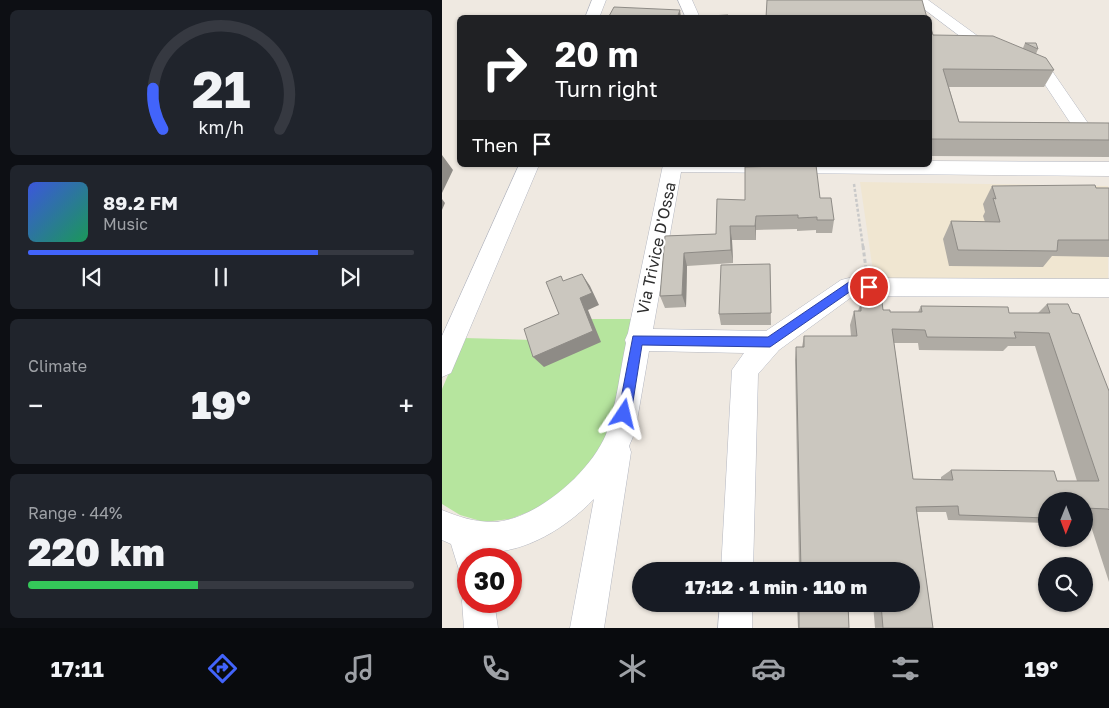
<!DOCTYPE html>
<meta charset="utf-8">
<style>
:root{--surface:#171b24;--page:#20242c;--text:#f1f3f6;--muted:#9ea1a6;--line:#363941;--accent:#4264fb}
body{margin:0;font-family:"Golos Text",sans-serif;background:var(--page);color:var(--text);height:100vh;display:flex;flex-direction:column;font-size:19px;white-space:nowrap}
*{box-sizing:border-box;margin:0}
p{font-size:16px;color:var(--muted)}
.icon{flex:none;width:28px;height:28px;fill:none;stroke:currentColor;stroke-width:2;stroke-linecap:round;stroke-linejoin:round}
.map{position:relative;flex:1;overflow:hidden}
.sheet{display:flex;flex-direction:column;gap:10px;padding:10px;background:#0d0f14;width:442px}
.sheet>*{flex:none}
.guide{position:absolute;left:15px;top:15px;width:475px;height:152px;border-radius:8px;box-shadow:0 1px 4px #0004;background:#202124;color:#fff;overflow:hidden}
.needle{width:32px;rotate:181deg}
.controls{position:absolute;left:596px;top:492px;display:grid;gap:10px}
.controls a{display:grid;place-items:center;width:55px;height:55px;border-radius:50%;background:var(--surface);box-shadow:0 1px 4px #0004;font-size:25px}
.speed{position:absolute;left:15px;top:548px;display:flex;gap:10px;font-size:25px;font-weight:700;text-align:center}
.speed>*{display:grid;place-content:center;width:65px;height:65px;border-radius:50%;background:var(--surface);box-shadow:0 1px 4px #0004;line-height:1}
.speed .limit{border:8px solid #d22;background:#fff;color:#111}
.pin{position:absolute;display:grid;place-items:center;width:42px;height:42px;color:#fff;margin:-21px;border:2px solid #fff;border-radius:50%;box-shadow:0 1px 5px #0007}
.me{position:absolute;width:55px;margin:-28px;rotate:10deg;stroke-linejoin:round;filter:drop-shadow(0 0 4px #0008)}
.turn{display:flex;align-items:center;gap:18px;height:105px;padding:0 15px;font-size:22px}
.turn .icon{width:65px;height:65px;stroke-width:2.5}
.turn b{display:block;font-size:35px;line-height:42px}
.then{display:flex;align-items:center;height:48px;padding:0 15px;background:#0003;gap:10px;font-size:19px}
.big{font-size:38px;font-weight:800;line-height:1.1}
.sheet .widget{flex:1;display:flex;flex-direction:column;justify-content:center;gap:8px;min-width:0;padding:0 18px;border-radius:8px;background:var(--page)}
.sheet .dial{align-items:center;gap:0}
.dial svg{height:130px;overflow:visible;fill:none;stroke:var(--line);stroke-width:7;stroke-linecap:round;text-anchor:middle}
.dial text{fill:var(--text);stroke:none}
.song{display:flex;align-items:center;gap:15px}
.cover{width:60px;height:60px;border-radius:8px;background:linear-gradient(135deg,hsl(230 70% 55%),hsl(150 70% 35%))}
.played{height:5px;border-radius:2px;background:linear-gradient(90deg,var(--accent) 75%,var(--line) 75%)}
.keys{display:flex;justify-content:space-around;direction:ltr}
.heat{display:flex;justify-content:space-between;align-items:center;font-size:28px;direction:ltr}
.charge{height:8px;border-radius:4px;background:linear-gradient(90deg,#34c759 44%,var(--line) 0)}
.trip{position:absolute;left:190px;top:562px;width:288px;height:50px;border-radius:25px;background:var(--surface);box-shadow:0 1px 4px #0004;font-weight:800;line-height:50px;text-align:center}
.dock{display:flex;height:80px;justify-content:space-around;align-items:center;background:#090b0e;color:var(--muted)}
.dock .icon{width:35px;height:35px}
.dock .active{color:var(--accent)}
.dock b{font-size:22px;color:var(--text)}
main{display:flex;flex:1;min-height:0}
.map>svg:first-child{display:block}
</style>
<main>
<section class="sheet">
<div class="widget dial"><svg viewBox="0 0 100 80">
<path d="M14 69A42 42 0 1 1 86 69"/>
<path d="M14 69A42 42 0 0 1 8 44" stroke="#4264fb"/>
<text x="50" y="56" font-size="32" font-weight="700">21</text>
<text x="50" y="72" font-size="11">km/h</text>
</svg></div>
<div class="widget">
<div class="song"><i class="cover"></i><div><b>89.2 FM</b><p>Music</p></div></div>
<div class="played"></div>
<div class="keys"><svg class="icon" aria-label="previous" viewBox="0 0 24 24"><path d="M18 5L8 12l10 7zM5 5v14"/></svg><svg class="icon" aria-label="pause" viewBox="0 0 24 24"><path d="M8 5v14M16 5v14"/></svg><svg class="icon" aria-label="next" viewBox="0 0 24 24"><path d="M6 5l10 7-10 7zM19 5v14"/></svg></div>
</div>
<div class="widget"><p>Climate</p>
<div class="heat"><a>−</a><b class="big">19°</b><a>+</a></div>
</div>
<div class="widget"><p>Range · 44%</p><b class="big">220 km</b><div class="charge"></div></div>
</section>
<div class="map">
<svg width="667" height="628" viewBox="0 0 667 628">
<rect width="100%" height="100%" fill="#efe9e1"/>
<path fill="#f0e6d1" d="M 418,182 L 666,186 L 666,282 L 432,278 Z"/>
<path fill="#b6e59e" d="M 149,319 L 193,319 L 169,432 L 148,470 L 97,508 L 68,519 L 42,522 L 18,515 L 0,504 L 0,389 L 22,338 L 158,342 Z"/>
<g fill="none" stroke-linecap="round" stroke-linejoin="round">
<g stroke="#b4b7c1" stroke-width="1">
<path id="minor" d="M 150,0 L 164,0 L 157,18 L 143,18 Z
M 236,0 L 250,0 L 258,18 L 244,18 Z
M 470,0 L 486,0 L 537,37 L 608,68 L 650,129 L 647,133 L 635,133 L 596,74 L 527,43 Z
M 488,161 L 667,162 L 667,176 L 239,172 L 211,329 L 324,331 L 399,280 L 407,278 L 667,279 L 667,297 L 411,296 L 337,350 L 316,374 L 311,571 L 279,571 L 290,370 L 302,353 L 207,351 L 193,432 L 187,446 L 189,452 L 162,628 L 128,628 L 152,499 C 125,527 83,554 42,552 L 44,559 L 26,559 L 26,574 L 17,570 L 9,544 L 0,540 L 0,510 C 17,517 32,522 52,522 C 95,520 153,469 166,429 C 175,402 178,371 184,343 L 183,340 L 186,333 L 221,165 L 488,165 Z
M 77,165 L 97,165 L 9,373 L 0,377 L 0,336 Z
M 24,589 L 26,589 L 26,601 L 52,601 L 56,628 L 22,628 L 20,601 Z
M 278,604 L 310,604 L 310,628 L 276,628 Z"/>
</g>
<path stroke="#c9c9c9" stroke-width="2.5" stroke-dasharray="3 2" stroke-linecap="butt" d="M 412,184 L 421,247"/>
<path stroke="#c9c9c9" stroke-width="3" stroke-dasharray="4 2.5" stroke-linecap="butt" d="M 421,246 L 424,269"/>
<use href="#minor" fill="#fff" fill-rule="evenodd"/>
</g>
<path fill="#afaba4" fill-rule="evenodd" d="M 488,25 L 491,35 L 581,48 L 583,43 L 596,49 L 594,54 L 612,70 L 602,87 L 507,87 L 517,122 L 667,123 L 667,157 L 488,156 Z
M 550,186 L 667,188 L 667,257 L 610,256 L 601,267 L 507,266 L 501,239 L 509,221 L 543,222 L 541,216 L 543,212 L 541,204 Z
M 378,198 L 392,220 L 390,233 L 374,233 L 374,230 L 355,231 L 355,229 L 314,230 L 314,240 L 290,240 L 291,263 L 245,266 L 244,307 L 223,308 L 218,296 L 223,236 L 274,234 L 303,200 Z
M 328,264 L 329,325 L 279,325 L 277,314 Z
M 419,302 L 448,312 L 476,312 L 479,306 L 567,313 L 596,313 L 605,304 L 630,313 L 667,391 L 667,582 L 645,514 L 642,514 L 642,501 L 605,501 L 605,523 L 506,520 L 504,512 L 475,512 L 491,628 L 433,628 L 431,604 L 469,604 L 469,571 L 357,571 L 353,360 L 354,347 L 360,347 L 362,336 L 409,336 L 408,325 L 412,311 L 416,311 ZM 452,343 L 476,343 L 477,350 L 561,351 L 566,346 L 593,346 L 635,481 L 615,481 L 509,470 L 499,477 L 499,479 L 471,479 Z
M 358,604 L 406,604 L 407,628 L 356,628 L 355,606 L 358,606 Z"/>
<path fill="#8e8b86" d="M 238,10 L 239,18 L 235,18 Z
M 0,155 L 11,170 L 0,193 Z
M 0,199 L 3,203 L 0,210 Z
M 314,216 L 314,240 L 313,226 Z
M 288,226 L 290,240 L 291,263 L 289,250 Z
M 242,253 L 245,266 L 244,307 L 240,295 Z
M 140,274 L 148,286 L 157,305 L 146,310 L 159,342 L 102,367 L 91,357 L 138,298 Z"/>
<path fill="#cbc7bf" stroke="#8e8b86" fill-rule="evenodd" d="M 325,0 L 480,0 L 485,18 L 324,18 Z
M 172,7 L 238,10 L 235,18 L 166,18 Z
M 286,15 L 287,18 L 267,18 L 267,16 Z
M 488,25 L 491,35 L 551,36 L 604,58 L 612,70 L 501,69 L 517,122 L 667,123 L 667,140 L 488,139 Z
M 583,43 L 594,43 L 596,49 Z
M 374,165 L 378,198 L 389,198 L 392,220 L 375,220 L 375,217 L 356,218 L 356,215 L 314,216 L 313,226 L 288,226 L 289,250 L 242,253 L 240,295 L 218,296 L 223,236 L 274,234 L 275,199 L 303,200 L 303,167 Z
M 653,185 L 654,188 L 667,188 L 667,240 L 616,240 L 615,251 L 516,250 L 509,221 L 558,222 L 551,198 L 554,199 L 550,186 Z
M 328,264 L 329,313 L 277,314 L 279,265 Z
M 140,274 L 150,293 L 138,298 L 151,331 L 91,357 L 82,329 L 117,314 L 104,282 L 119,276 L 121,281 Z
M 419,302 L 440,302 L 441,310 L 448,310 L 448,312 L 480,312 L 479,306 L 566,307 L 567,313 L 608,313 L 605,304 L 626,304 L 630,313 L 637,314 L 667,391 L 667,510 L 666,509 L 642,508 L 642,501 L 605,501 L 605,518 L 517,515 L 516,506 L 474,507 L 491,628 L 441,628 L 439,604 L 469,604 L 469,571 L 359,571 L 354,347 L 362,347 L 362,336 L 415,336 L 412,311 L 419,311 ZM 450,329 L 483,330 L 485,337 L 574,338 L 572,332 L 607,333 L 657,481 L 615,481 L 612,471 L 509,470 L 511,480 L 471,479 Z
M 359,604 L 406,604 L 407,628 L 357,628 L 357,607 L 360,607 Z"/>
<path fill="#4264fb" stroke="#2b41a3" d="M 407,282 L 427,282 L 432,287 L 427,291 L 409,291 L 328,347 L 200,345 L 189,414 L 187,418 L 182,420 L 178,418 L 176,414 L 191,336 L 326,337 Z"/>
<g text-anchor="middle" stroke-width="4" stroke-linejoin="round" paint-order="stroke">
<g font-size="16" fill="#2e2e2e" stroke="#fff">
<text transform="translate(214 248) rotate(-78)" y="6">Via Trivice D'Ossa</text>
</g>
</g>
</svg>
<div class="controls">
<a><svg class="needle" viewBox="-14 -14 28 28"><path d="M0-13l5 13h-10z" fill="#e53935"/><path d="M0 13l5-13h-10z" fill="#9ea1a6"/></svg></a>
<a><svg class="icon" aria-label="search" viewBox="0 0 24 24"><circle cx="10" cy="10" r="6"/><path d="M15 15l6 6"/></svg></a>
</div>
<div class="speed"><div class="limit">30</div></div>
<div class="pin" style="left:427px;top:287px;background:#d93025"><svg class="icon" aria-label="arrive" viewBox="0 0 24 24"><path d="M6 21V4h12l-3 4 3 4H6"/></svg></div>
<svg class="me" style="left:182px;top:414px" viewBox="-20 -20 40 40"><path d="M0-17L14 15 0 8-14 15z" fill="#4264fb" stroke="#fff" stroke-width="4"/></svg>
<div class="trip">17:12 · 1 min · 110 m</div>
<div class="guide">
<div class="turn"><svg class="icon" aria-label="right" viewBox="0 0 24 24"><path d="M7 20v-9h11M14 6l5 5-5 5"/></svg><div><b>20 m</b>Turn right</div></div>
<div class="then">Then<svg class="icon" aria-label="arrive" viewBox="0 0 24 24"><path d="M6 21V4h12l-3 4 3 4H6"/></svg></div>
</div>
</div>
</main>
<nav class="dock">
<b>17:11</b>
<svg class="icon active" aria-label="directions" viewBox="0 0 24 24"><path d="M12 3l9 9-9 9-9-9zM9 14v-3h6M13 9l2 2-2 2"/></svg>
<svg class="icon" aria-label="music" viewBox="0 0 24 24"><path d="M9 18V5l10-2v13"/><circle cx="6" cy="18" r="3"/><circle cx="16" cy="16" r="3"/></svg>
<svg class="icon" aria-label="phone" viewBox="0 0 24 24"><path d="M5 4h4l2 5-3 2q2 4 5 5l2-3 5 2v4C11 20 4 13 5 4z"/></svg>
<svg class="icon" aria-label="climate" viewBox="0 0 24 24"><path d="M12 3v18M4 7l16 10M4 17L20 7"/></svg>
<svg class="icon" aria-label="car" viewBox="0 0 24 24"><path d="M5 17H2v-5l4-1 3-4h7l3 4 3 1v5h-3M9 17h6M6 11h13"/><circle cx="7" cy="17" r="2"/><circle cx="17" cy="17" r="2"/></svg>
<svg class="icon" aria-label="filters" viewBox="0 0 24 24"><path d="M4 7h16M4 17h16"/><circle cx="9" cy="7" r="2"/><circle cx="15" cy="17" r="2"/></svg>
<b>19°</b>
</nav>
